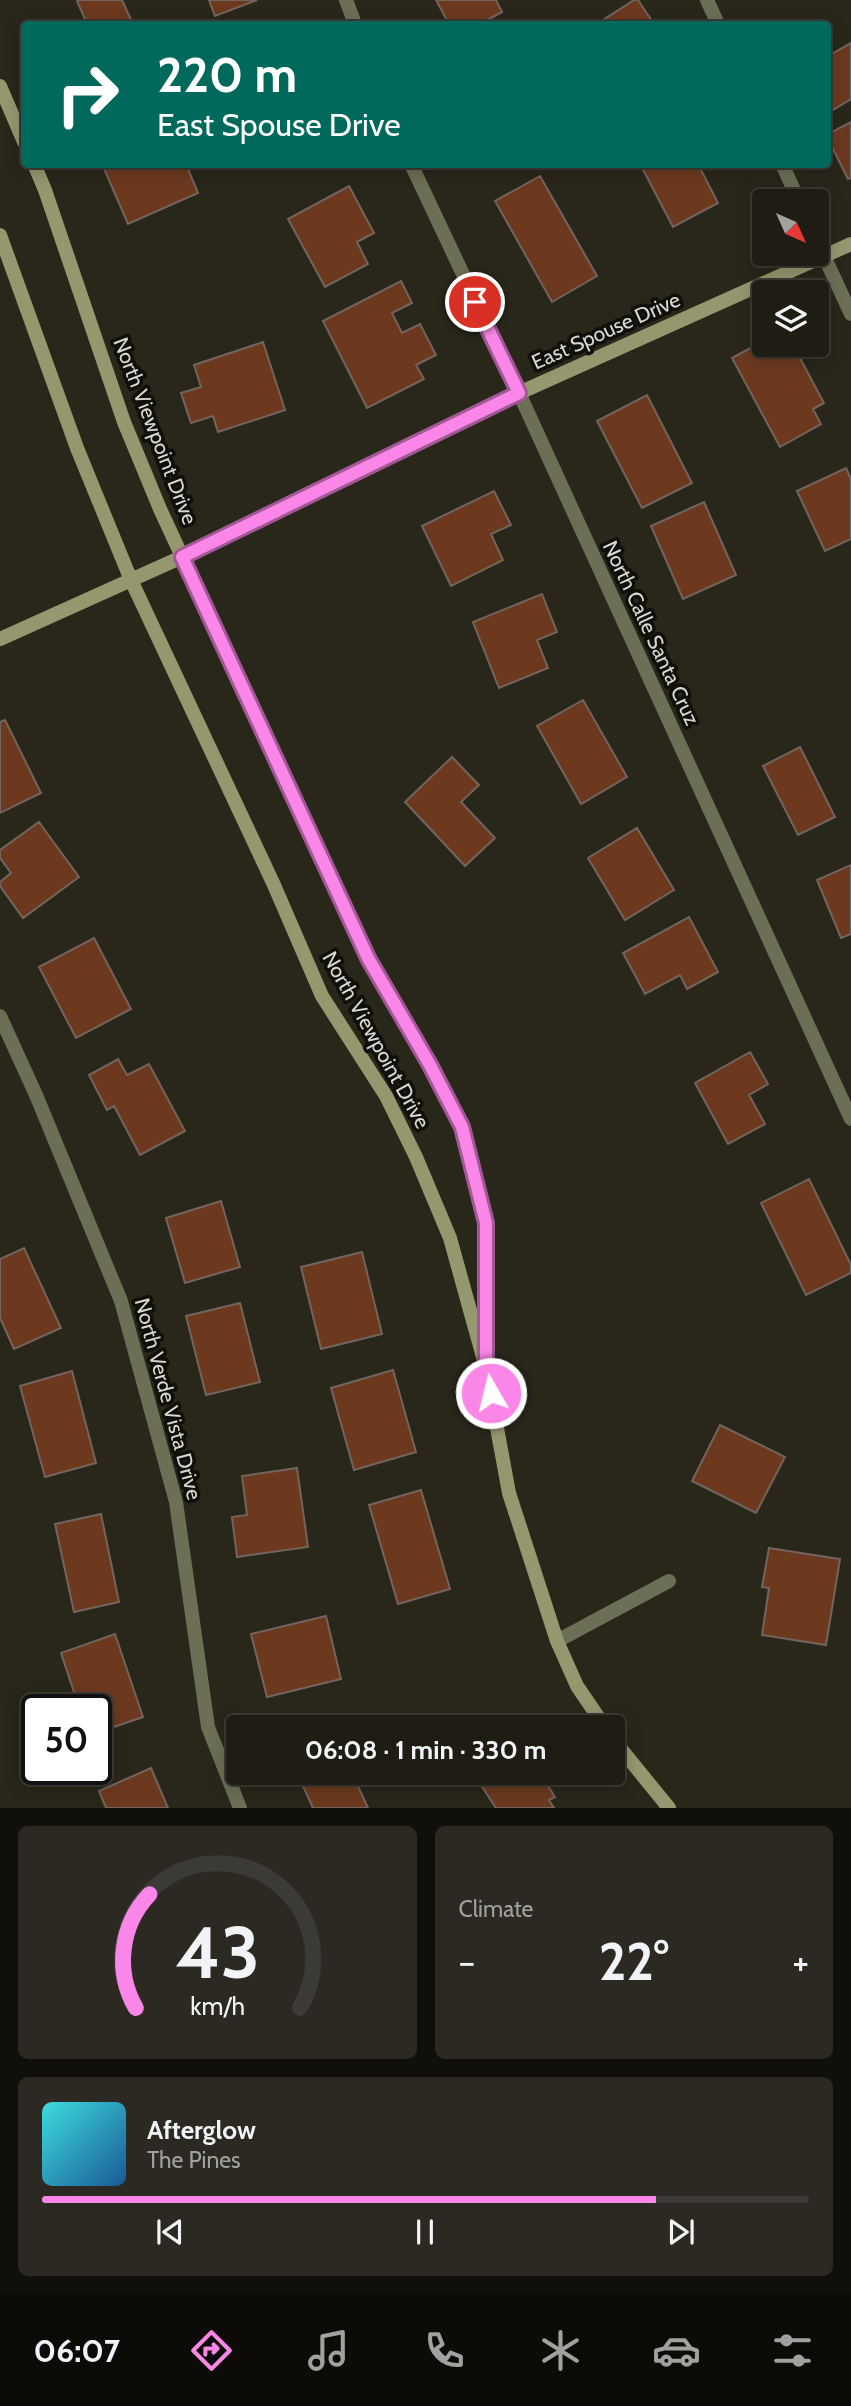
<!DOCTYPE html>
<meta charset="utf-8">
<style>
:root{--surface:#1f1c14;--page:#2c2922;--text:#f1f3f6;--muted:#a1a1a0;--line:#3c3a34;--accent:#fa87e7}
body{margin:0;font-family:Cabin,sans-serif;background:var(--page);color:var(--text);height:100vh;display:flex;flex-direction:column;font-size:26px;white-space:nowrap}
*{box-sizing:border-box;margin:0}
p{font-size:23px;color:var(--muted)}
.icon{flex:none;width:38px;height:38px;fill:none;stroke:currentColor;stroke-width:2;stroke-linecap:round;stroke-linejoin:round}
.map{position:relative;height:1808px;overflow:hidden}
.drawer{display:flex;flex-direction:column;gap:18px;padding:18px;background:#110f0b;flex:1}
.drawer>*{flex:none}
.top-card{position:absolute;left:21px;top:21px;width:810px;height:147px;border-radius:7px;box-shadow:0 4px 18px #0003,0 0 0 2px var(--line);background:#00695c;color:#fff;overflow:hidden}
.needle{width:46px;rotate:135deg}
.tools{position:absolute;left:752px;top:189px;display:grid;gap:14px}
.tools a{display:grid;place-items:center;width:77px;height:77px;border-radius:7px;background:var(--surface);box-shadow:0 4px 18px #0003,0 0 0 2px var(--line);font-size:35px}
.speed{position:absolute;left:21px;top:1694px;display:flex;gap:14px;font-size:35px;font-weight:700;text-align:center}
.speed>*{display:grid;place-content:center;width:91px;height:91px;border-radius:50%;background:var(--surface);box-shadow:0 4px 18px #0003,0 0 0 2px var(--line);line-height:1}
.speed .limit{border:4px solid #111;border-radius:10px;background:#fff;color:#111}
.pin{position:absolute;display:grid;place-items:center;width:60px;height:60px;color:#fff;margin:-30px;border:4px solid #fff;border-radius:50%;box-shadow:0 2px 7px #0007}
.me{position:absolute;width:77px;margin:-38px;rotate:352deg;stroke-linejoin:round;filter:drop-shadow(0 0 5px #0008)}
.turn{display:flex;align-items:center;gap:24px;height:147px;padding:0 21px;font-size:32px}
.turn .icon{width:91px;height:91px;stroke-width:2.5}
.turn b{display:block;font-size:49px;line-height:60px}
.big{font-size:52px;font-weight:700;line-height:1.1}
.drawer .widget{flex:1;display:flex;flex-direction:column;justify-content:center;gap:10px;min-width:0;padding:0 24px;border-radius:10px;background:var(--page)}
.drawer .dial{align-items:center;gap:0}
.dial svg{height:182px;overflow:visible;fill:none;stroke:var(--line);stroke-width:7;stroke-linecap:round;text-anchor:middle}
.dial text{fill:var(--text);stroke:none}
.song{display:flex;align-items:center;gap:21px}
.cover{width:84px;height:84px;border-radius:10px;background:linear-gradient(135deg,hsl(180 70% 55%),hsl(210 70% 35%))}
.played{height:7px;border-radius:4px;background:linear-gradient(90deg,var(--accent) 80%,var(--line) 80%)}
.keys{display:flex;justify-content:space-around;direction:ltr}
.heat{display:flex;justify-content:space-between;align-items:center;font-size:38px;direction:ltr}
.drawer .tiles{flex:1;display:grid;gap:18px;grid-template-columns:1fr 1fr}
.widget:last-child{grid-column:span 2}
.trip{position:absolute;left:226px;top:1715px;width:399px;height:70px;border-radius:7px;background:var(--surface);box-shadow:0 4px 18px #0003,0 0 0 2px var(--line);font-weight:700;line-height:70px;text-align:center}
.tabs{display:flex;height:112px;justify-content:space-around;align-items:center;background:#0c0b08;color:var(--muted)}
.tabs .icon{width:49px;height:49px}
.tabs .active{color:var(--accent)}
.tabs b{font-size:32px;color:var(--text)}
.map>svg:first-child{display:block}
</style>
<div class="map">
<svg width="851" height="1808" viewBox="0 0 851 1808">
<rect width="100%" height="100%" fill="#29261a"/>
<path fill="#6c391f" stroke="#73645e" stroke-width="2" d="M 79,0 L 122,0 L 133,24 L 87,24 L 77,1 Z
M 209,0 L 257,0 L 215,16 Z
M 436,0 L 496,0 L 502,12 L 480,24 L 449,24 Z
M 634,0 L 638,0 L 654,24 L 607,24 L 603,20 Z
M 851,43 L 851,99 L 828,113 L 828,56 Z
M 851,122 L 851,178 L 848,179 L 828,139 L 828,134 Z
M 102,164 L 186,164 L 198,193 L 128,224 Z
M 640,164 L 698,164 L 718,203 L 673,227 Z
M 540,176 L 597,276 L 552,302 L 495,201 Z
M 349,186 L 374,233 L 357,242 L 368,264 L 325,287 L 288,219 Z
M 401,281 L 412,303 L 392,313 L 402,333 L 420,324 L 436,355 L 416,365 L 424,379 L 367,408 L 323,321 Z
M 765,340 L 765,345 L 793,345 L 824,403 L 813,409 L 821,424 L 780,447 L 732,358 Z
M 263,342 L 285,410 L 218,432 L 213,416 L 191,423 L 181,393 L 201,387 L 194,365 Z
M 647,395 L 692,483 L 642,508 L 597,421 Z
M 846,468 L 851,479 L 851,539 L 825,551 L 797,491 Z
M 494,491 L 511,525 L 491,534 L 503,560 L 451,586 L 422,526 Z
M 704,502 L 736,575 L 683,599 L 651,526 Z
M 542,594 L 557,632 L 537,640 L 548,668 L 499,688 L 473,622 Z
M 583,700 L 627,777 L 581,804 L 537,726 Z
M 5,720 L 41,793 L 0,813 L 0,722 Z
M 800,747 L 835,817 L 798,835 L 763,766 Z
M 452,757 L 479,785 L 461,802 L 495,838 L 465,866 L 405,802 Z
M 39,822 L 79,877 L 23,918 L 0,886 L 0,882 L 11,873 L 0,858 L 0,850 Z
M 637,828 L 674,890 L 625,920 L 588,858 Z
M 851,865 L 851,934 L 841,938 L 817,880 Z
M 689,917 L 718,972 L 687,989 L 680,975 L 645,994 L 623,953 Z
M 94,938 L 131,1009 L 76,1038 L 39,967 Z
M 750,1052 L 768,1084 L 749,1095 L 765,1124 L 728,1144 L 695,1083 Z
M 118,1059 L 127,1075 L 149,1064 L 185,1131 L 140,1155 L 114,1106 L 107,1110 L 89,1075 Z
M 809,1179 L 851,1265 L 851,1273 L 806,1295 L 761,1203 Z
M 221,1201 L 240,1267 L 185,1283 L 166,1218 Z
M 24,1248 L 61,1328 L 14,1349 L 0,1318 L 0,1259 Z
M 362,1252 L 382,1334 L 321,1349 L 301,1267 Z
M 240,1303 L 260,1382 L 206,1395 L 186,1316 Z
M 393,1370 L 416,1452 L 354,1470 L 331,1388 Z
M 72,1371 L 96,1463 L 45,1477 L 20,1386 Z
M 720,1425 L 785,1457 L 756,1513 L 692,1481 Z
M 297,1468 L 308,1547 L 237,1557 L 232,1517 L 247,1515 L 242,1476 Z
M 421,1490 L 450,1589 L 398,1604 L 369,1505 Z
M 101,1514 L 119,1602 L 74,1612 L 55,1524 Z
M 769,1548 L 840,1559 L 826,1645 L 762,1635 L 769,1588 L 762,1587 Z
M 326,1616 L 341,1679 L 267,1697 L 251,1634 Z
M 115,1634 L 143,1717 L 96,1733 L 96,1710 L 80,1710 L 61,1653 Z
M 151,1768 L 168,1808 L 106,1808 L 99,1791 Z
M 297,1773 L 352,1773 L 368,1808 L 313,1808 Z
M 473,1773 L 540,1773 L 555,1797 L 549,1800 L 554,1808 L 496,1808 Z"/>
<g fill="none" stroke-linecap="round" stroke-linejoin="round">
<path stroke="#6c6e55" stroke-width="14" d="M 346,0 L 355,24
M 707,0 L 718,24
M 411,164 L 519,393 L 851,1119
M 782,164 L 799,201
M 817,241 L 851,314
M 0,1016 L 36,1095 L 121,1301 L 176,1502 L 208,1727 L 240,1808
M 557,1641 L 669,1581"/>
<path stroke="#95976f" stroke-width="14" d="M 0,86 L 24,142
M 34,164 L 45,190 L 124,422 L 160,509 L 368,958 L 430,1065 L 462,1127 L 486,1223 L 486,1349
M 0,235 L 77,448 L 131,580 L 274,885 L 322,996 L 386,1096 L 416,1157 L 450,1238 L 486,1368 L 509,1493 L 557,1641 L 577,1686 L 605,1727
M 0,639 L 182,557 L 519,393 L 851,244
M 612,1738 L 669,1808"/>
</g>
<g fill="none" stroke-linecap="round" stroke-linejoin="round">
<g stroke="#a25896" stroke-width="18">
<path id="route" d="M 475,302 L 519,393 L 182,557 L 368,958 L 430,1065 L 462,1127 L 486,1223 L 486,1368 L 491,1393"/>
</g>
<use href="#route" stroke="#fa87e7" stroke-width="12"/>
</g>
<g text-anchor="middle" stroke-width="7" stroke-linejoin="round" paint-order="stroke">
<g font-size="21" fill="#dad9d1" stroke="#100f0a">
<text transform="translate(606 331) rotate(-24)" y="7">East Spouse Drive</text>
<text transform="translate(155 431) rotate(69)" y="7">North Viewpoint Drive</text>
<text transform="translate(651 633) rotate(65)" y="7">North Calle Santa Cruz</text>
<text transform="translate(376 1040) rotate(61)" y="7">North Viewpoint Drive</text>
<text transform="translate(168 1399) rotate(75)" y="7">North Verde Vista Drive</text>
</g>
</g>
</svg>
<div class="tools">
<a><svg class="needle" viewBox="-14 -14 28 28"><path d="M0-13l5 13h-10z" fill="#e53935"/><path d="M0 13l5-13h-10z" fill="#a1a1a0"/></svg></a>
<a><svg class="icon" aria-label="layers" viewBox="0 0 24 24"><path d="M12 4l9 5-9 5-9-5zM3 14l9 5 9-5"/></svg></a>
</div>
<div class="speed"><div class="limit">50</div></div>
<div class="pin" style="left:475px;top:302px;background:#d93025"><svg class="icon" aria-label="arrive" viewBox="0 0 24 24"><path d="M6 21V4h12l-3 4 3 4H6"/></svg></div>
<svg class="me" style="left:491px;top:1393px" viewBox="-20 -20 40 40"><circle r="17" fill="#fa87e7" stroke="#fff" stroke-width="3"/><path d="M0-11L8 9 0 5-8 9z" fill="#fff"/></svg>
<div class="trip">06:08 · 1 min · 330 m</div>
<div class="top-card">
<div class="turn"><svg class="icon" aria-label="right" viewBox="0 0 24 24"><path d="M7 20v-9h11M14 6l5 5-5 5"/></svg><div><b>220 m</b>East Spouse Drive</div></div>
</div>
</div>
<section class="drawer">
<div class="tiles">
<div class="widget dial"><svg viewBox="0 0 100 80">
<path d="M14 69A42 42 0 1 1 86 69"/>
<path d="M14 69A42 42 0 0 1 20 19" stroke="#fa87e7"/>
<text x="50" y="56" font-size="32" font-weight="700">43</text>
<text x="50" y="72" font-size="11">km/h</text>
</svg></div>
<div class="widget"><p>Climate</p>
<div class="heat"><a>−</a><b class="big">22°</b><a>+</a></div>
</div>
<div class="widget">
<div class="song"><i class="cover"></i><div><b>Afterglow</b><p>The Pines</p></div></div>
<div class="played"></div>
<div class="keys"><svg class="icon" aria-label="previous" viewBox="0 0 24 24"><path d="M18 5L8 12l10 7zM5 5v14"/></svg><svg class="icon" aria-label="pause" viewBox="0 0 24 24"><path d="M8 5v14M16 5v14"/></svg><svg class="icon" aria-label="next" viewBox="0 0 24 24"><path d="M6 5l10 7-10 7zM19 5v14"/></svg></div>
</div>
</div>
</section>
<nav class="tabs">
<b>06:07</b>
<svg class="icon active" aria-label="directions" viewBox="0 0 24 24"><path d="M12 3l9 9-9 9-9-9zM9 14v-3h6M13 9l2 2-2 2"/></svg>
<svg class="icon" aria-label="music" viewBox="0 0 24 24"><path d="M9 18V5l10-2v13"/><circle cx="6" cy="18" r="3"/><circle cx="16" cy="16" r="3"/></svg>
<svg class="icon" aria-label="phone" viewBox="0 0 24 24"><path d="M5 4h4l2 5-3 2q2 4 5 5l2-3 5 2v4C11 20 4 13 5 4z"/></svg>
<svg class="icon" aria-label="climate" viewBox="0 0 24 24"><path d="M12 3v18M4 7l16 10M4 17L20 7"/></svg>
<svg class="icon" aria-label="car" viewBox="0 0 24 24"><path d="M5 17H2v-5l4-1 3-4h7l3 4 3 1v5h-3M9 17h6M6 11h13"/><circle cx="7" cy="17" r="2"/><circle cx="17" cy="17" r="2"/></svg>
<svg class="icon" aria-label="filters" viewBox="0 0 24 24"><path d="M4 7h16M4 17h16"/><circle cx="9" cy="7" r="2"/><circle cx="15" cy="17" r="2"/></svg>
</nav>
